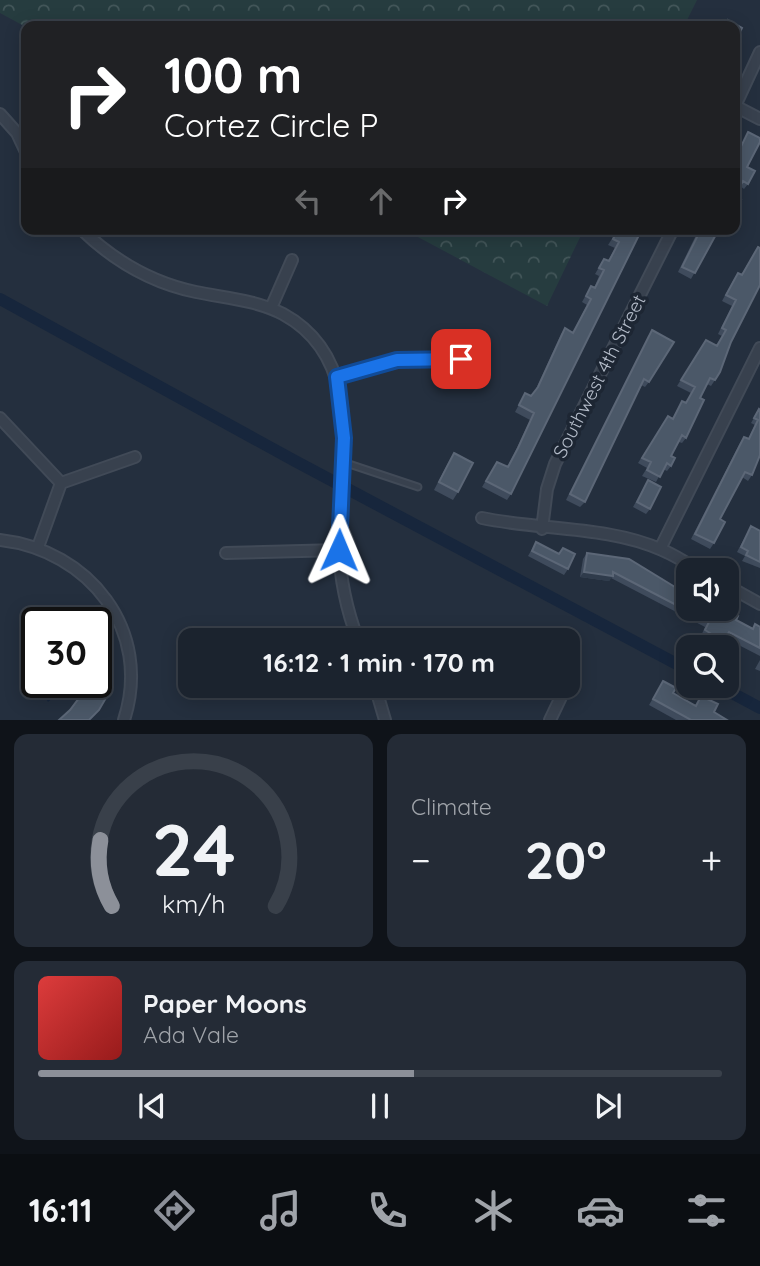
<!DOCTYPE html>
<meta charset="utf-8">
<style>
:root{--surface:#1b232e;--page:#242b36;--text:#f1f3f6;--muted:#a0a4aa;--line:#39404a;--accent:#8c9099}
body{margin:0;font-family:Quicksand,sans-serif;background:var(--page);color:var(--text);height:100vh;display:flex;flex-direction:column;font-size:26px;white-space:nowrap}
*{box-sizing:border-box;margin:0}
p{font-size:23px;color:var(--muted)}
.icon{flex:none;width:38px;height:38px;fill:none;stroke:currentColor;stroke-width:2;stroke-linecap:round;stroke-linejoin:round}
.map{position:relative;height:720px;overflow:hidden}
.drawer{display:flex;flex-direction:column;gap:14px;padding:14px;background:#0f1319;flex:1}
.drawer>*{flex:none}
.guide{position:absolute;left:21px;top:21px;width:719px;height:214px;border-radius:14px;box-shadow:0 4px 18px #0003,0 0 0 2px var(--line);background:#202124;color:#fff;overflow:hidden}
.buttons{position:absolute;left:676px;top:558px;display:grid;gap:14px}
.buttons a{display:grid;place-items:center;width:63px;height:63px;border-radius:14px;background:var(--surface);box-shadow:0 4px 18px #0003,0 0 0 2px var(--line);font-size:35px}
.speed{position:absolute;left:21px;top:607px;display:flex;gap:14px;font-size:35px;font-weight:700;text-align:center}
.speed>*{display:grid;place-content:center;width:91px;height:91px;border-radius:50%;background:var(--surface);box-shadow:0 4px 18px #0003,0 0 0 2px var(--line);line-height:1}
.speed .limit{border:4px solid #111;border-radius:10px;background:#fff;color:#111}
.pin{position:absolute;display:grid;place-items:center;width:60px;height:60px;color:#fff;margin:-30px;border-radius:14px;box-shadow:0 4px 10px #0006}
.me{position:absolute;width:77px;margin:-38px;rotate:1deg;stroke-linejoin:round;filter:drop-shadow(0 0 5px #0008)}
.turn{display:flex;align-items:center;gap:24px;height:147px;padding:0 28px;font-size:32px}
.turn .icon{width:91px;height:91px;stroke-width:2.5}
.turn b{display:block;font-size:49px;line-height:60px}
.lanes{display:flex;align-items:center;height:66px;padding:0 28px;background:#0003;justify-content:center;gap:35px;direction:ltr}
.lanes .off{opacity:.35}
.big{font-size:52px;font-weight:700;line-height:1.1}
.drawer .widget{flex:1;display:flex;flex-direction:column;justify-content:center;gap:10px;min-width:0;padding:0 24px;border-radius:14px;background:var(--page)}
.drawer .dial{align-items:center;gap:0}
.dial svg{height:182px;overflow:visible;fill:none;stroke:var(--line);stroke-width:7;stroke-linecap:round;text-anchor:middle}
.dial text{fill:var(--text);stroke:none}
.song{display:flex;align-items:center;gap:21px}
.cover{width:84px;height:84px;border-radius:10px;background:linear-gradient(135deg,hsl(0 70% 55%),hsl(0 70% 35%))}
.played{height:7px;border-radius:4px;background:linear-gradient(90deg,var(--accent) 55%,var(--line) 55%)}
.keys{display:flex;justify-content:space-around;direction:ltr}
.heat{display:flex;justify-content:space-between;align-items:center;font-size:38px;direction:ltr}
.drawer .tiles{flex:1;display:grid;gap:14px;grid-template-columns:1fr 1fr}
.widget:last-child{grid-column:span 2}
.trip{position:absolute;left:178px;top:628px;width:402px;height:70px;border-radius:14px;background:var(--surface);box-shadow:0 4px 18px #0003,0 0 0 2px var(--line);font-weight:700;line-height:70px;text-align:center}
.tabs{display:flex;height:112px;justify-content:space-around;align-items:center;background:#0b0e12;color:var(--muted)}
.tabs .icon{width:49px;height:49px}
.tabs .on{color:var(--accent)}
.tabs b{font-size:32px;color:var(--text)}
.map>svg:first-child{display:block}
</style>
<div class="map">
<svg width="760" height="720" viewBox="0 0 760 720">
<defs>
<pattern id="forest-crowns" width="20" height="18" patternUnits="userSpaceOnUse" patternTransform="scale(1.75)"><rect width="20" height="18" fill="#263c3f"/><path d="M2 6a3 3 0 1 1 6 0M12 15a3 3 0 1 1 6 0" fill="none" stroke="#435659"/></pattern>
<pattern id="water-waves" width="16" height="10" patternUnits="userSpaceOnUse" patternTransform="scale(1.75)"><rect width="16" height="10" fill="#17263c"/><path d="M0 5q4-4 8 0t8 0" fill="none" stroke="#364457"/></pattern>
</defs>
<rect width="100%" height="100%" fill="#242f3e"/>
<path fill="url(#forest-crowns)" d="M 0,0 L 697,0 L 684,26 L 26,27 L 0,13 Z
M 403,229 L 584,229 L 547,306 Z"/>
<path fill="url(#water-waves)" d="M 47,683 L 71,682 L 72,683 L 48,702 L 39,689 Z"/>
<g fill="none" stroke-linecap="round" stroke-linejoin="round">
<path stroke="#17263c" stroke-width="12" d="M 0,299 L 295,461 L 688,670
M 719,686 L 760,708"/>
<g stroke="#414a57" stroke-width="9">
<path id="lane" d="M 343,462 L 418,487"/>
</g>
<g stroke="#414a57" stroke-width="14">
<path id="street" d="M 735,106 L 760,52
M 735,106 L 760,119
M 0,114 L 17,133 L 26,152
M 81,229 C 113,260 152,283 196,292 C 225,298 256,300 283,314 C 369,361 339,468 339,547 C 340,579 347,611 358,640
M 271,308 L 292,260
M 337,377 L 397,361 L 461,359
M 0,418 L 61,483
M 61,483 L 135,457
M 482,518 C 538,530 610,526 662,550 C 675,555 687,564 700,570
M 542,529 L 547,489 L 555,464 L 673,229
M 0,540 C 89,550 153,630 124,720
M 38,547 L 61,483
M 660,549 L 760,348
M 226,553 L 339,550
M 726,585 L 760,604
M 431,640 L 444,635
M 375,686 L 385,720
M 261,687 L 289,690 L 308,686
M 550,720 L 561,697"/>
</g>
<use href="#lane" stroke="#38414e" stroke-width="5"/>
<use href="#street" stroke="#38414e" stroke-width="10"/>
</g>
<path fill="#3f4b5c" d="M 748,132 L 747,167 L 748,184 L 744,189 L 740,186 L 735,195 L 735,157 Z
M 622,229 L 642,229 L 511,494 L 507,500 L 482,487 L 497,462 L 507,467 L 514,454 L 530,420 L 515,412 L 525,393 L 531,396 L 535,391 L 561,334 L 565,328 L 573,332 L 587,305 L 582,302 L 591,286 L 594,288 L 599,276 L 595,274 L 604,259 L 608,261 L 615,248 L 608,245 L 617,231 L 621,233 Z
M 699,229 L 719,229 L 691,279 L 678,272 Z
M 758,247 L 731,342 L 715,380 L 711,386 L 707,384 L 700,398 L 686,438 L 682,443 L 679,442 L 671,456 L 671,466 L 667,471 L 663,469 L 656,482 L 642,476 L 647,468 L 638,463 L 668,416 L 672,419 L 682,401 L 686,403 L 691,393 L 677,386 L 702,346 L 716,345 L 722,336 L 718,334 L 732,306 L 722,301 L 734,279 L 738,273 L 741,275 Z
M 652,330 L 649,382 L 645,387 L 641,385 L 585,502 L 580,507 L 566,500 L 648,336 Z
M 759,409 L 752,475 L 748,481 L 742,477 L 720,519 L 714,543 L 710,549 L 691,539 L 740,443 L 744,437 L 748,439 L 755,425 L 751,423 Z
M 454,453 L 458,492 L 453,500 L 434,490 L 449,461 Z
M 648,480 L 650,509 L 646,514 L 633,507 Z
M 751,526 L 760,531 L 760,568 L 742,561 L 745,556 L 737,552 Z
M 536,542 L 559,554 L 563,548 L 568,569 L 564,575 L 528,556 Z
M 587,553 L 688,595 L 752,628 L 760,627 L 760,656 L 725,638 L 719,647 L 701,636 L 705,627 L 611,578 L 609,581 L 580,577 L 583,559 Z
M 760,660 L 760,671 L 755,669 Z
M 663,681 L 673,693 L 695,705 L 701,696 L 714,712 L 727,720 L 676,720 L 649,705 Z"/>
<path fill="#2f3b4b" d="M 584,572 L 613,576 L 609,581 L 580,577 Z"/>
<path fill="#4b5868" stroke="#5c6777" stroke-width="2" d="M 728,20 L 742,28 L 735,42 L 735,26 L 725,26 Z
M 748,132 L 760,138 L 760,142 L 747,167 L 755,171 L 748,184 L 743,181 L 735,195 L 735,159 Z
M 735,197 L 741,200 L 735,213 Z
M 623,229 L 642,229 L 511,494 L 486,481 L 497,462 L 508,467 L 518,448 L 534,413 L 519,405 L 525,393 L 531,396 L 538,387 L 565,328 L 573,333 L 591,299 L 586,296 L 591,286 L 595,288 L 604,270 L 599,268 L 604,259 L 609,261 L 619,242 L 613,239 L 617,231 L 621,233 Z
M 701,229 L 719,229 L 695,273 L 682,267 Z
M 758,247 L 760,248 L 760,285 L 731,342 L 720,372 L 715,380 L 710,378 L 700,398 L 704,400 L 686,438 L 682,435 L 671,456 L 675,458 L 671,466 L 667,463 L 660,477 L 647,470 L 651,462 L 642,458 L 668,416 L 673,419 L 682,401 L 686,403 L 695,387 L 681,380 L 706,340 L 717,346 L 726,330 L 722,328 L 736,300 L 726,295 L 738,273 L 742,275 Z
M 652,330 L 674,342 L 649,382 L 644,379 L 585,502 L 570,494 Z
M 759,409 L 760,410 L 760,455 L 752,475 L 745,472 L 720,519 L 725,522 L 714,543 L 695,534 L 744,437 L 749,439 L 758,420 L 754,418 Z
M 454,453 L 473,463 L 458,492 L 439,482 Z
M 648,480 L 661,487 L 650,509 L 637,502 Z
M 751,526 L 760,531 L 760,562 L 746,555 L 748,551 L 741,547 Z
M 536,542 L 559,554 L 563,548 L 575,554 L 568,569 L 532,551 Z
M 587,553 L 629,559 L 688,595 L 688,609 L 725,609 L 738,616 L 736,620 L 753,629 L 755,624 L 760,627 L 760,648 L 729,632 L 723,641 L 705,630 L 709,622 L 613,572 L 613,576 L 584,572 Z
M 663,681 L 676,688 L 673,693 L 696,706 L 701,696 L 718,704 L 714,712 L 727,720 L 691,720 L 653,699 Z
M 91,682 L 94,682 L 110,691 L 99,710 L 89,720 L 59,720 L 70,710 Z"/>
<g fill="none" stroke-linecap="round" stroke-linejoin="round">
<g stroke="#114b97" stroke-width="18">
<path id="route" d="M 339,550 L 344,438 L 337,377 L 397,360 L 461,359"/>
</g>
<use href="#route" stroke="#1a73e8" stroke-width="12"/>
</g>
<g text-anchor="middle" stroke-width="7" stroke-linejoin="round" paint-order="stroke">
<g font-size="19" fill="#b4bcc9" stroke="#1d2633">
<text transform="translate(599 376) rotate(-63)" y="7">Southwest 4th Street</text>
</g>
</g>
</svg>
<div class="buttons">
<a><svg class="icon" aria-label="sound" viewBox="0 0 24 24"><path d="M4 9h4l5-4v14l-5-4H4zM17 9q2 3 0 6"/></svg></a>
<a><svg class="icon" aria-label="search" viewBox="0 0 24 24"><circle cx="10" cy="10" r="6"/><path d="M15 15l6 6"/></svg></a>
</div>
<div class="speed"><div class="limit">30</div></div>
<div class="pin" style="left:461px;top:359px;background:#d93025"><svg class="icon" aria-label="arrive" viewBox="0 0 24 24"><path d="M6 21V4h12l-3 4 3 4H6"/></svg></div>
<svg class="me" style="left:339px;top:550px" viewBox="-20 -20 40 40"><path d="M0-17L14 15 0 8-14 15z" fill="#1a73e8" stroke="#fff" stroke-width="4"/></svg>
<div class="trip">16:12 · 1 min · 170 m</div>
<div class="guide">
<div class="turn"><svg class="icon" aria-label="right" viewBox="0 0 24 24"><path d="M7 20v-9h11M14 6l5 5-5 5"/></svg><div><b>100 m</b>Cortez Circle P</div></div>
<div class="lanes"><svg class="icon off" aria-label="left" viewBox="0 0 24 24"><path d="M17 20v-9H6M10 6l-5 5 5 5"/></svg><svg class="icon off" aria-label="ahead" viewBox="0 0 24 24"><path d="M12 20V5M6 11l6-6 6 6"/></svg><svg class="icon" aria-label="right" viewBox="0 0 24 24"><path d="M7 20v-9h11M14 6l5 5-5 5"/></svg></div>
</div>
</div>
<section class="drawer">
<div class="tiles">
<div class="widget dial"><svg viewBox="0 0 100 80">
<path d="M14 69A42 42 0 1 1 86 69"/>
<path d="M14 69A42 42 0 0 1 9 40" stroke="#8c9099"/>
<text x="50" y="56" font-size="32" font-weight="700">24</text>
<text x="50" y="72" font-size="11">km/h</text>
</svg></div>
<div class="widget"><p>Climate</p>
<div class="heat"><a>−</a><b class="big">20°</b><a>+</a></div>
</div>
<div class="widget">
<div class="song"><i class="cover"></i><div><b>Paper Moons</b><p>Ada Vale</p></div></div>
<div class="played"></div>
<div class="keys"><svg class="icon" aria-label="previous" viewBox="0 0 24 24"><path d="M18 5L8 12l10 7zM5 5v14"/></svg><svg class="icon" aria-label="pause" viewBox="0 0 24 24"><path d="M8 5v14M16 5v14"/></svg><svg class="icon" aria-label="next" viewBox="0 0 24 24"><path d="M6 5l10 7-10 7zM19 5v14"/></svg></div>
</div>
</div>
</section>
<nav class="tabs">
<b>16:11</b>
<svg class="icon on" aria-label="directions" viewBox="0 0 24 24"><path d="M12 3l9 9-9 9-9-9zM9 14v-3h6M13 9l2 2-2 2"/></svg>
<svg class="icon" aria-label="music" viewBox="0 0 24 24"><path d="M9 18V5l10-2v13"/><circle cx="6" cy="18" r="3"/><circle cx="16" cy="16" r="3"/></svg>
<svg class="icon" aria-label="phone" viewBox="0 0 24 24"><path d="M5 4h4l2 5-3 2q2 4 5 5l2-3 5 2v4C11 20 4 13 5 4z"/></svg>
<svg class="icon" aria-label="climate" viewBox="0 0 24 24"><path d="M12 3v18M4 7l16 10M4 17L20 7"/></svg>
<svg class="icon" aria-label="car" viewBox="0 0 24 24"><path d="M5 17H2v-5l4-1 3-4h7l3 4 3 1v5h-3M9 17h6M6 11h13"/><circle cx="7" cy="17" r="2"/><circle cx="17" cy="17" r="2"/></svg>
<svg class="icon" aria-label="filters" viewBox="0 0 24 24"><path d="M4 7h16M4 17h16"/><circle cx="9" cy="7" r="2"/><circle cx="15" cy="17" r="2"/></svg>
</nav>
